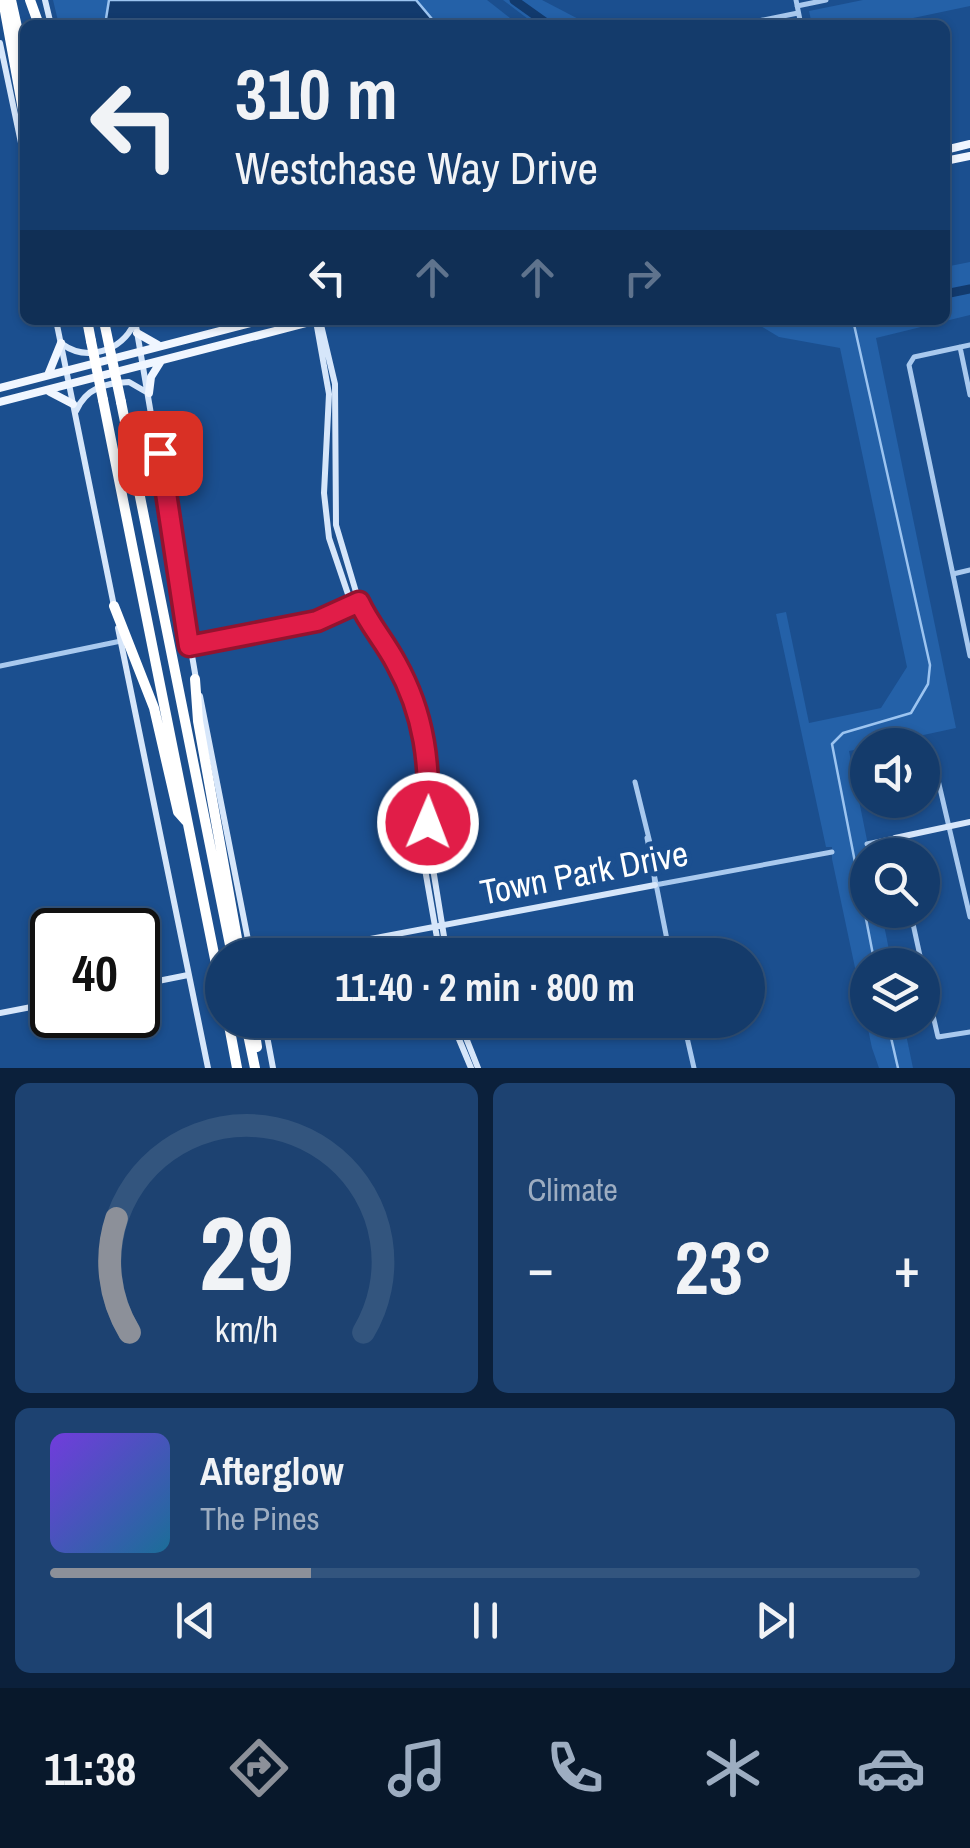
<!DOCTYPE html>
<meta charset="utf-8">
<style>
:root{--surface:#143b6b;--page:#1d4271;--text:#f1f3f6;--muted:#9dadc1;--line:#33557e;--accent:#8c9099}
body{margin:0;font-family:"Archivo Narrow",sans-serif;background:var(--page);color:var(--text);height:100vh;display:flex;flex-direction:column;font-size:38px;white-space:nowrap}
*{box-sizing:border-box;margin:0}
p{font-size:32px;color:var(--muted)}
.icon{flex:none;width:55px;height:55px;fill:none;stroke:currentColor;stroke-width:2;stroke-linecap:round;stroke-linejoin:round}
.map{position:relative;height:1068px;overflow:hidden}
.details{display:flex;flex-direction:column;gap:15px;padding:15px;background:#0b203b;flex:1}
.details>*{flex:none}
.guide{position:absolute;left:20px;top:20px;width:930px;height:305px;border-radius:15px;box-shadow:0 2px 8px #0004,0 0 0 2px var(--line);background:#143b6b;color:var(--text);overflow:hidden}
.fabs{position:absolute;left:850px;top:728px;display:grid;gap:20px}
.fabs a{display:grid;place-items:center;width:90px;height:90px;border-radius:50%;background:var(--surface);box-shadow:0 2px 8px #0004,0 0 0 2px var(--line);font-size:50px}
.speed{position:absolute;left:30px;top:908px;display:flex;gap:20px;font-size:50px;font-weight:700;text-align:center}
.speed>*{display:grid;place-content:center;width:130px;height:130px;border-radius:50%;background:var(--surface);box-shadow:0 2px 8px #0004,0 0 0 2px var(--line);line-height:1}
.speed .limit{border:5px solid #111;border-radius:15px;background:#fff;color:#111}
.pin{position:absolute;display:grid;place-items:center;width:85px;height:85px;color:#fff;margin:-42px;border-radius:20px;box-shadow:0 5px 15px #0006}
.me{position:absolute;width:110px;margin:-55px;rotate:1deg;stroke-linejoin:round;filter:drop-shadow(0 0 8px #0008)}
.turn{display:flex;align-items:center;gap:35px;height:210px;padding:0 50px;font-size:45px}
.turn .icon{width:130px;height:130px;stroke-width:2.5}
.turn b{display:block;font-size:70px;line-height:85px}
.lanes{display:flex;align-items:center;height:95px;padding:0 50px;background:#0003;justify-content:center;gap:50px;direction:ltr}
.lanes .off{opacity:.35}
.big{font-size:75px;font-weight:700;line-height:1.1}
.details .card{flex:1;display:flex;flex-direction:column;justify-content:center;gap:15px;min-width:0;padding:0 35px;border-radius:15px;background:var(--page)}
.details .dial{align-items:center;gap:0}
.dial svg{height:260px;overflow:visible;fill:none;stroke:var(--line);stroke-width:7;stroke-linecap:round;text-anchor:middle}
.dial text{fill:var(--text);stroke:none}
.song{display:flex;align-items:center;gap:30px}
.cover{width:120px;height:120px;border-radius:15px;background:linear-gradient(135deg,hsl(260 70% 55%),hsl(200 70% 35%))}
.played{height:10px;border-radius:5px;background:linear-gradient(90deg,var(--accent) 30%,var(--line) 30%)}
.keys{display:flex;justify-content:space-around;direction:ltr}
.heat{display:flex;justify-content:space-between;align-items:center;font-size:55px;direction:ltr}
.details .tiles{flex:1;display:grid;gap:15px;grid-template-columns:1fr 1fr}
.card:last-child{grid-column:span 2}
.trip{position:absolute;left:205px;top:938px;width:560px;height:100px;border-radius:50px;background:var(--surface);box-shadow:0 2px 8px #0004,0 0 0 2px var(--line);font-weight:700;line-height:100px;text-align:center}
.tab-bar{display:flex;height:160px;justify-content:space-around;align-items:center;background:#08182b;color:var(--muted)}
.tab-bar .icon{width:70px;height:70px}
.tab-bar .active{color:var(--accent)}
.tab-bar b{font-size:45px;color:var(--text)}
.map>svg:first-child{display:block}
</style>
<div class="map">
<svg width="970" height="1068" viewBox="0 0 970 1068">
<rect width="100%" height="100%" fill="#1b4f8f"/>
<path fill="#2461a8" d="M 53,0 L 487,0 L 519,25 L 59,25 Z
M 503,0 L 542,0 L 590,25 L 536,25 Z
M 863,0 L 970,0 L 970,6 L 880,25 L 812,25 L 809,11 Z
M 970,262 L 970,315 L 876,338 L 956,728 L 849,751 L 870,855 L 868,910 L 881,910 L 892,965 L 868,965 L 868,1020 L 903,1020 L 913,1068 L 879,1068 L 872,1048 L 832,859 L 832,847 L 826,847 L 776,614 L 786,612 L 809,723 L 881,708 L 907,667 L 840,348 L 779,337 L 751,320 L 945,320 L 945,267 Z"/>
<path fill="#123a6d" stroke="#9cc4f0" stroke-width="2.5" d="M 109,0 L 416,0 L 437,25 L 105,25 Z"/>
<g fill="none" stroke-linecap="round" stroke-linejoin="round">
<path stroke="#9cc4f0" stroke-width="2.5" d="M 853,320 L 930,665 L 928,684 L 911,713 L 843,733 L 832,744 L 875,965
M 887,1020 L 898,1068"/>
<path stroke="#123a6d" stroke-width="9" d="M 514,0 L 549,25
M 945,294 L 970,289"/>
<path stroke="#a9c9ee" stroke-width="5" d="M 796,0 L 801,25
M 797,6 L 826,0
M 738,25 L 798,13
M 970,345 L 914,357 L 909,365 L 970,656
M 960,347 L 970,395
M 953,574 L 970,570
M 189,646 L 317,621 L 352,606
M 191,655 L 318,629 L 363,611
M 0,666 L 121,641
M 935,767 L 970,917
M 635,782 L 651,847 L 655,885
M 647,838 L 670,955
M 867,844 L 895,838 L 899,855
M 655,885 L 832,852
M 910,910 L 922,965
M 922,968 L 938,1037 L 970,1032
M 683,1020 L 694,1068"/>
<path stroke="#d6e6fa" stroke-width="6" d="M 45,0 L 51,25
M 0,43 L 25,162
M 56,320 L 114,606
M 135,320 L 196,679
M 316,320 L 321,325 L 335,384 L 336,525 L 359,602 L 402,674 L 423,728 L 429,769 L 430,850 L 447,955
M 316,321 L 329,394 L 324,493 L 329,538 L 352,606 L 397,681 L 415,729 L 421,775 L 422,852 L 440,955
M 62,344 C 87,362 121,351 134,324
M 76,411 C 86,388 105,383 129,382 L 148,393
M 118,628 L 208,1068
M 200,696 L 251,955
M 895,838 L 970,822
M 286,955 L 655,885
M 138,985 L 188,975
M 0,1013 L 52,1003
M 264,1020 L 273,1068
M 451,1020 L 471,1068
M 459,1020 L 478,1068"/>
<path stroke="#f0f6ff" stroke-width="8" d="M 945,150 L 970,144
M 945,161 L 970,156
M 137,333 L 158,345
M 48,375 L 61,343
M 0,388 L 262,320
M 50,392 L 73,404
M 149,393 L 151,377 L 161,361
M 0,402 L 318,320"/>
<path stroke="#fff" stroke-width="10" d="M 3,0 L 25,121
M 11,0 L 25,63
M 30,0 L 39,25
M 87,320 L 91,341
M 103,400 L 222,994
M 121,402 L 232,955
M 114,606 L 154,708 L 178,812 L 186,821
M 195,679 L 198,721 L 240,955
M 228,1020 L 237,1068
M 245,1020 L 255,1068
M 253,1020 L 257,1047"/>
<path stroke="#fff" stroke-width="10" d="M 105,326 L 121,402
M 91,341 L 103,400"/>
</g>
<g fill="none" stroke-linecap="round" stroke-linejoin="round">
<g stroke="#92132f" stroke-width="25">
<path id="route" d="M 160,453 L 189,646 L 317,621 L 359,602 C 369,624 385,642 396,663 C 425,715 430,765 428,823"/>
</g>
<use href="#route" stroke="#e11d48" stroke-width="18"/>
</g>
<g text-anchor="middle" stroke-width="10" stroke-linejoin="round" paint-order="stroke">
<g font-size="35" fill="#fff" stroke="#1b4f8f">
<text transform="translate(584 873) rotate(-11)" y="12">Town Park Drive</text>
</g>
</g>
</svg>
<div class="fabs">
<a><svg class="icon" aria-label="sound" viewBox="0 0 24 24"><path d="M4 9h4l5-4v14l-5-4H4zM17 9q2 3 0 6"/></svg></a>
<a><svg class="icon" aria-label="search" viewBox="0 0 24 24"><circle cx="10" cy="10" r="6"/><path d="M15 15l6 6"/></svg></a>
<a><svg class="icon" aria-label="layers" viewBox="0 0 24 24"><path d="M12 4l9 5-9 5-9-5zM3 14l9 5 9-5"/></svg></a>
</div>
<div class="speed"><div class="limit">40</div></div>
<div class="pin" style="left:160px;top:453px;background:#d93025"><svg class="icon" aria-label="arrive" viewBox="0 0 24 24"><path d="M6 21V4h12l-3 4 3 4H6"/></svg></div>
<svg class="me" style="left:428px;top:823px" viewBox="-20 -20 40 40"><circle r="17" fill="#e11d48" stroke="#fff" stroke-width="3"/><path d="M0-11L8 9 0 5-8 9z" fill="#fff"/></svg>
<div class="trip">11:40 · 2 min · 800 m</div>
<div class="guide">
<div class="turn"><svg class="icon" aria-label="left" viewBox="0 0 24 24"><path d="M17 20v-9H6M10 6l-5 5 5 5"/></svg><div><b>310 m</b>Westchase Way Drive</div></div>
<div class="lanes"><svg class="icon" aria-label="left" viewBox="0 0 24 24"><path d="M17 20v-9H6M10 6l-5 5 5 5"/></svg><svg class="icon off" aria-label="ahead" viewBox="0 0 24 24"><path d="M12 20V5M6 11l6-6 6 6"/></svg><svg class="icon off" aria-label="ahead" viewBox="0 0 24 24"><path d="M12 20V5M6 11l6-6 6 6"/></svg><svg class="icon off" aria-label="right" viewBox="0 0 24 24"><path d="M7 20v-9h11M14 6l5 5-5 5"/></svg></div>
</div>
</div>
<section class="details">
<div class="tiles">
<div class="card dial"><svg viewBox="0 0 100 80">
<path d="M14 69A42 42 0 1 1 86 69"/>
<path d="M14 69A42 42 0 0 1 10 34" stroke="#8c9099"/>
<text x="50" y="56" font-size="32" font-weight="700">29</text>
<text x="50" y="72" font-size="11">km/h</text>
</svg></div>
<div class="card"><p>Climate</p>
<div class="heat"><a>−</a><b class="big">23°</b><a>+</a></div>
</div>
<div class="card">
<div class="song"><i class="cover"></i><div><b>Afterglow</b><p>The Pines</p></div></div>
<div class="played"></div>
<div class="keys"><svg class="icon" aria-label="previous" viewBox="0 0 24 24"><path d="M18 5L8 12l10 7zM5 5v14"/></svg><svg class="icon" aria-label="pause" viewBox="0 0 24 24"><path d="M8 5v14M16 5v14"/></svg><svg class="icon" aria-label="next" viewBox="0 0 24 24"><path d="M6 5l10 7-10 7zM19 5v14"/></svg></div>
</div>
</div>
</section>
<nav class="tab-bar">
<b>11:38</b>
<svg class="icon active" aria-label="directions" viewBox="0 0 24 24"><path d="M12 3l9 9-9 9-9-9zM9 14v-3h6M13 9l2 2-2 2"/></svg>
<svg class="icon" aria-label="music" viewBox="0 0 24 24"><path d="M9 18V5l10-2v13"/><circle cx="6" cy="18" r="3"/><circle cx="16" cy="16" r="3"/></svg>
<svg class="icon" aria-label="phone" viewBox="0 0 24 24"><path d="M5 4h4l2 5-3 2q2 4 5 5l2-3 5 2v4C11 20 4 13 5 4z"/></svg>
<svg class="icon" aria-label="climate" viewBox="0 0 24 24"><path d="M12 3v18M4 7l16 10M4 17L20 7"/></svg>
<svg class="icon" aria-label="car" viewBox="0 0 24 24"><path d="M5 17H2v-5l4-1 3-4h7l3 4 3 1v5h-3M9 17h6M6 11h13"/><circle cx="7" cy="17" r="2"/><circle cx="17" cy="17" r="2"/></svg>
</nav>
